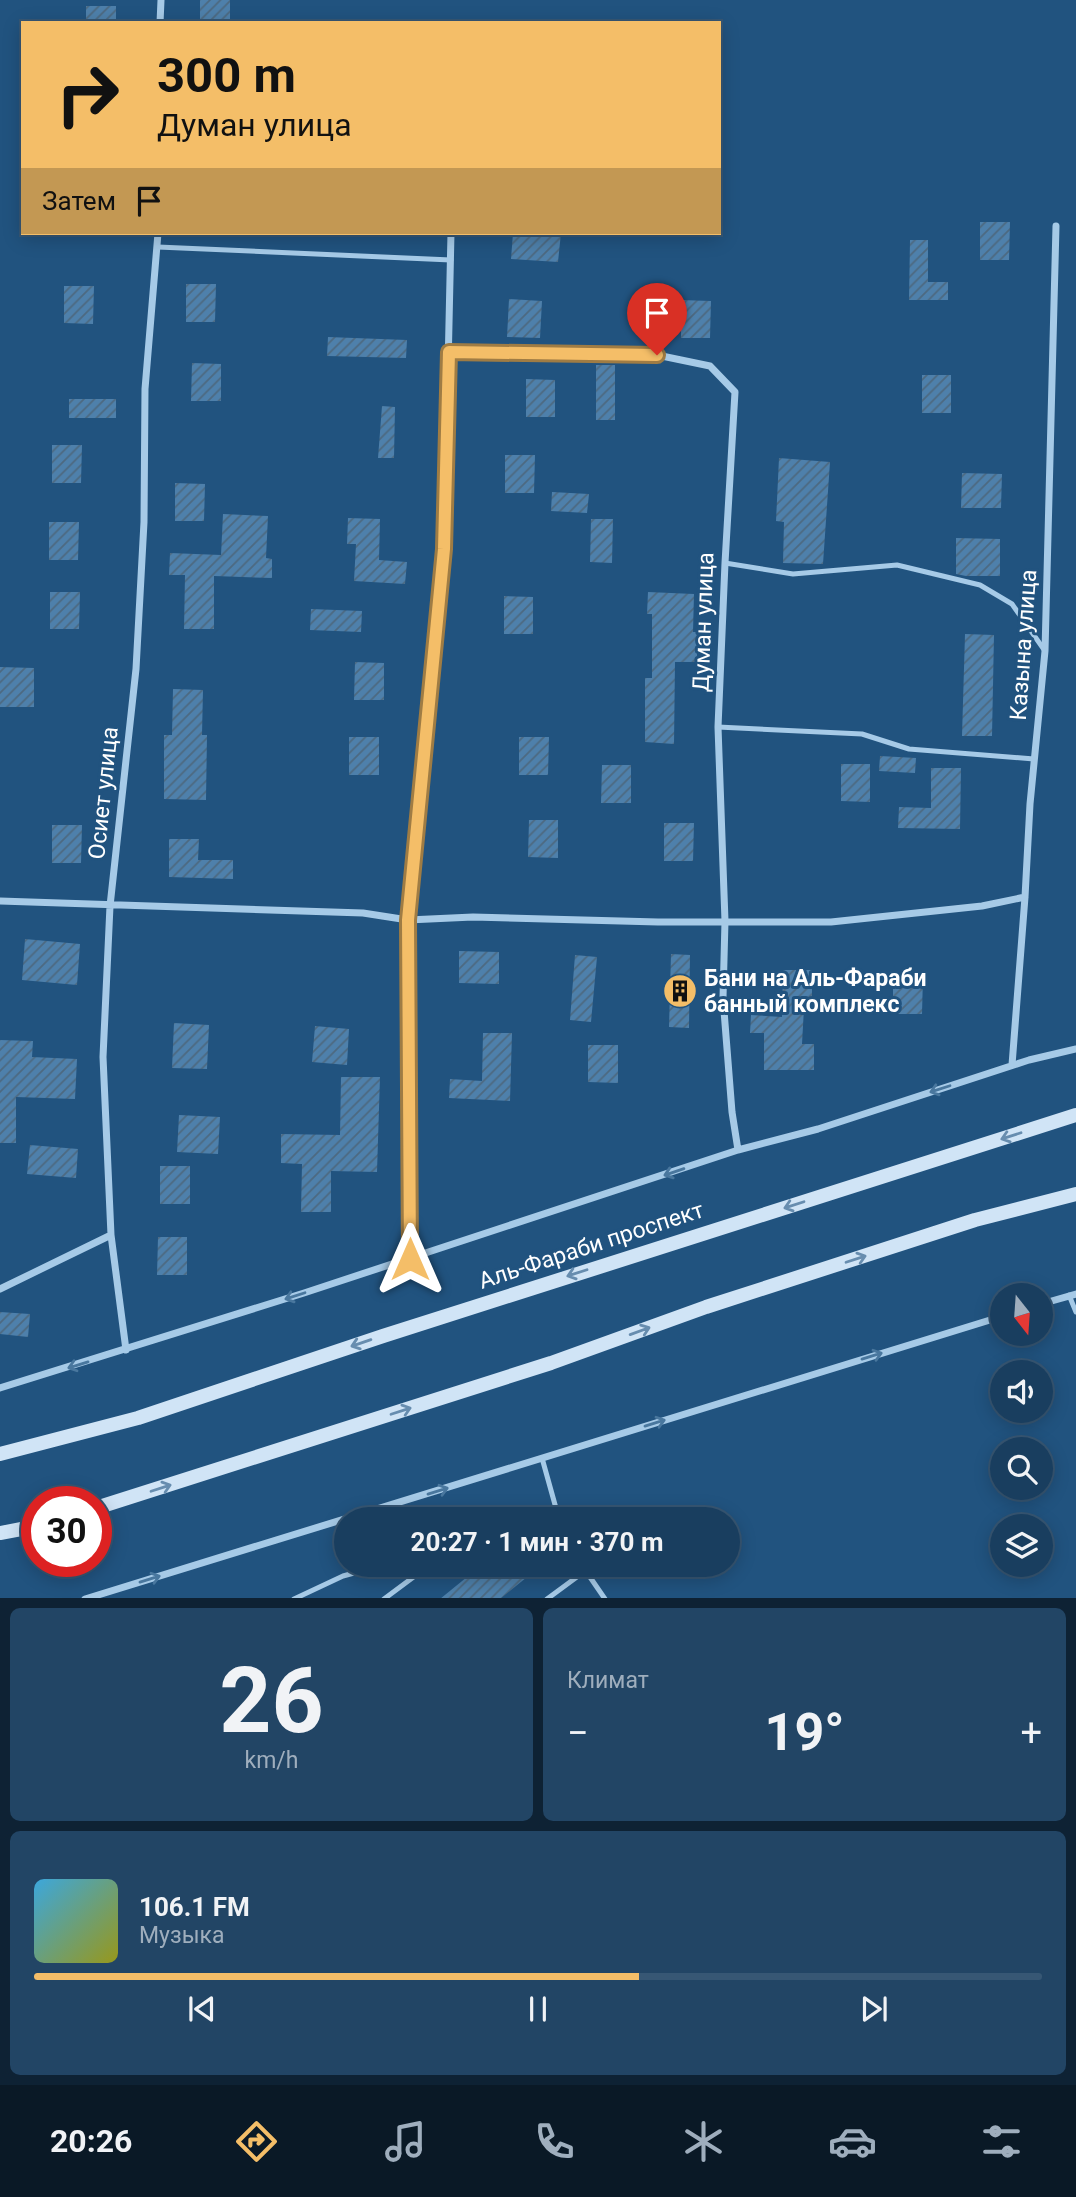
<!DOCTYPE html>
<html lang="ru">
<meta charset="utf-8">
<style>
:root{--surface:#193e5f;--page:#224565;--text:#f1f3f6;--muted:#9faebd;--line:#375774;--accent:#f4be68}
body{margin:0;font-family:Roboto,sans-serif;background:var(--page);color:var(--text);height:100vh;display:flex;flex-direction:column;font-size:26px;white-space:nowrap}
*{box-sizing:border-box;margin:0}
p{font-size:23px;color:var(--muted)}
.icon{flex:none;width:38px;height:38px;fill:none;stroke:currentColor;stroke-width:2;stroke-linecap:round;stroke-linejoin:round}
.map{position:relative;height:1598px;overflow:hidden}
.sheet{display:flex;flex-direction:column;gap:10px;padding:10px;background:#0e2234;flex:1}
.sheet>*{flex:none}
.banner{position:absolute;left:21px;top:21px;width:700px;height:214px;border-radius:0px;box-shadow:0 4px 18px #0003,0 0 0 2px var(--line);background:#f4be68;color:#111;overflow:hidden}
.needle{width:46px;rotate:163deg}
.fabs{position:absolute;left:990px;top:1283px;display:grid;gap:14px}
.fabs a{display:grid;place-items:center;width:63px;height:63px;border-radius:50%;background:var(--surface);box-shadow:0 4px 18px #0003,0 0 0 2px var(--line);font-size:35px}
.speed{position:absolute;left:21px;top:1486px;display:flex;gap:14px;font-size:35px;font-weight:700;text-align:center}
.speed>*{display:grid;place-content:center;width:91px;height:91px;border-radius:50%;background:var(--surface);box-shadow:0 4px 18px #0003,0 0 0 2px var(--line);line-height:1}
.speed .limit{border:10px solid #d22;background:#fff;color:#111}
.pin{position:absolute;display:grid;place-items:center;width:60px;height:60px;color:#fff;margin:-72px -30px;border-radius:50% 50% 50% 0;rotate:-45deg;box-shadow:0 0 7px #0007}
.pin .icon{rotate:45deg}
.me{position:absolute;width:77px;margin:-38px;rotate:0deg;stroke-linejoin:round;filter:drop-shadow(0 0 5px #0008)}
.turn{display:flex;align-items:center;gap:24px;height:147px;padding:0 21px;font-size:32px}
.turn .icon{width:91px;height:91px;stroke-width:2.5}
.turn b{display:block;font-size:49px;line-height:60px}
.then{display:flex;align-items:center;height:66px;padding:0 21px;background:#0003;gap:14px;font-size:26px}
.big{font-size:52px;font-weight:700;line-height:1.1}
.sheet .card{flex:1;display:flex;flex-direction:column;justify-content:center;gap:10px;min-width:0;padding:0 24px;border-radius:10px;background:var(--page)}
.sheet .dial{align-items:center;gap:0}
.dial b{font-size:91px;line-height:1}
.song{display:flex;align-items:center;gap:21px}
.cover{width:84px;height:84px;border-radius:10px;background:linear-gradient(135deg,hsl(200 70% 55%),hsl(60 70% 35%))}
.played{height:7px;border-radius:4px;background:linear-gradient(90deg,var(--accent) 60%,var(--line) 60%)}
.keys{display:flex;justify-content:space-around;direction:ltr}
.heat{display:flex;justify-content:space-between;align-items:center;font-size:38px;direction:ltr}
.sheet .tiles{flex:1;display:grid;gap:10px;grid-template-columns:1fr 1fr}
.card:last-child{grid-column:span 2}
.trip{position:absolute;left:334px;top:1507px;width:406px;height:70px;border-radius:35px;background:var(--surface);box-shadow:0 4px 18px #0003,0 0 0 2px var(--line);font-weight:700;line-height:70px;text-align:center}
.menu{display:flex;height:112px;justify-content:space-around;align-items:center;background:#0a1926;color:var(--muted)}
.menu .icon{width:49px;height:49px}
.menu .on{color:var(--accent)}
.menu b{font-size:32px;color:var(--text)}
.map>svg:first-child{display:block}
</style>
<div class="map">
<svg width="1076" height="1599" viewBox="0 0 1076 1599">
<defs>
<pattern id="building-hatch" width="6" height="6" patternUnits="userSpaceOnUse" patternTransform="scale(1.75)"><rect width="6" height="6" fill="#4e80ab"/><path d="M-1 1l2-2M0 6l6-6M5 7l2-2" fill="none" stroke="#4d6980"/></pattern>
</defs>
<rect width="100%" height="100%" fill="#21537f"/>
<path fill="url(#building-hatch)" d="M 200,0 L 230,0 L 230,23 L 200,23 Z
M 86,6 L 116,6 L 116,23 L 86,23 Z
M 980,222 L 1010,222 L 1009,260 L 980,260 Z
M 513,233 L 561,233 L 558,262 L 511,259 Z
M 910,240 L 928,240 L 928,282 L 948,282 L 948,300 L 909,300 Z
M 186,284 L 216,284 L 215,322 L 186,322 Z
M 64,286 L 94,286 L 93,324 L 64,323 Z
M 509,299 L 542,301 L 540,338 L 507,337 Z
M 681,300 L 711,301 L 710,338 L 681,338 Z
M 328,337 L 407,340 L 406,358 L 327,356 Z
M 192,363 L 221,364 L 221,401 L 191,401 Z
M 596,365 L 615,365 L 615,420 L 596,420 Z
M 922,375 L 951,375 L 951,413 L 922,413 Z
M 526,379 L 555,380 L 555,417 L 526,417 Z
M 69,399 L 116,399 L 116,418 L 69,418 Z
M 382,406 L 395,407 L 394,458 L 378,458 Z
M 52,445 L 82,445 L 81,483 L 52,483 Z
M 505,455 L 535,455 L 534,493 L 505,493 Z
M 779,458 L 830,462 L 823,564 L 783,563 L 784,522 L 776,521 Z
M 962,473 L 1002,474 L 1001,508 L 961,508 Z
M 175,483 L 205,484 L 204,521 L 175,521 Z
M 552,492 L 589,494 L 587,513 L 551,511 Z
M 223,514 L 268,516 L 266,558 L 272,559 L 272,578 L 214,576 L 214,629 L 184,629 L 185,575 L 169,575 L 170,553 L 221,555 Z
M 348,518 L 380,519 L 379,560 L 407,562 L 405,584 L 354,581 L 356,544 L 347,544 Z
M 591,519 L 613,519 L 612,563 L 590,562 Z
M 49,522 L 79,522 L 78,560 L 49,560 Z
M 956,538 L 1000,539 L 1000,576 L 966,576 L 956,574 Z
M 50,592 L 80,592 L 79,629 L 50,629 Z
M 648,592 L 694,594 L 693,632 L 697,632 L 697,662 L 675,662 L 674,744 L 645,742 L 645,678 L 652,678 L 652,614 L 647,614 Z
M 504,596 L 533,597 L 533,634 L 504,634 Z
M 311,609 L 362,611 L 361,632 L 310,630 Z
M 965,634 L 994,635 L 992,736 L 962,736 Z
M 355,662 L 384,663 L 384,700 L 354,700 Z
M 0,667 L 34,668 L 34,707 L 0,707 Z
M 173,689 L 203,690 L 202,735 L 207,735 L 206,800 L 164,799 L 164,735 L 172,735 Z
M 349,737 L 379,737 L 379,775 L 349,775 Z
M 519,737 L 549,737 L 548,775 L 519,775 Z
M 880,756 L 916,758 L 915,773 L 879,771 Z
M 841,764 L 870,764 L 870,802 L 841,801 Z
M 602,765 L 631,765 L 631,803 L 601,803 Z
M 931,768 L 961,768 L 960,829 L 898,828 L 899,807 L 931,808 Z
M 529,820 L 558,820 L 558,858 L 528,857 Z
M 664,823 L 694,823 L 693,861 L 664,861 Z
M 52,825 L 82,825 L 81,863 L 52,863 Z
M 169,839 L 199,839 L 198,860 L 233,860 L 233,879 L 169,877 Z
M 25,939 L 80,944 L 77,985 L 22,980 Z
M 459,951 L 499,952 L 499,984 L 459,983 Z
M 671,954 L 690,955 L 689,1028 L 669,1027 Z
M 575,955 L 597,957 L 591,1022 L 570,1020 Z
M 783,970 L 812,970 L 812,1008 L 804,1008 L 802,1044 L 814,1044 L 814,1070 L 764,1070 L 764,1033 L 750,1033 L 751,1015 L 782,1017 Z
M 893,976 L 923,976 L 922,1014 L 893,1014 Z
M 174,1023 L 209,1025 L 207,1069 L 172,1068 Z
M 315,1026 L 349,1029 L 347,1065 L 312,1062 Z
M 483,1033 L 512,1033 L 510,1101 L 449,1098 L 450,1079 L 482,1081 Z
M 0,1040 L 33,1041 L 32,1057 L 77,1059 L 75,1099 L 16,1097 L 16,1143 L 0,1143 Z
M 588,1045 L 618,1045 L 618,1083 L 588,1082 Z
M 341,1077 L 380,1077 L 377,1172 L 331,1171 L 331,1212 L 301,1212 L 302,1164 L 281,1163 L 281,1134 L 340,1135 Z
M 179,1115 L 220,1117 L 218,1154 L 177,1152 Z
M 30,1145 L 78,1149 L 76,1178 L 27,1174 Z
M 160,1166 L 190,1166 L 190,1204 L 160,1204 Z
M 158,1237 L 187,1237 L 187,1275 L 157,1275 Z
M 0,1312 L 30,1314 L 28,1337 L 0,1334 Z
M 483,1564 L 543,1564 L 500,1599 L 440,1599 Z"/>
<g fill="none" stroke-linecap="round" stroke-linejoin="round">
<path stroke="#a6cae7" stroke-width="5" d="M 158,247 L 451,260
M 725,563 L 793,574 L 897,565 L 980,585 L 1012,604 L 1045,651
M 718,727 L 862,734 L 909,749 L 1034,759
M 1069,1295 L 1076,1312
M 542,1458 L 559,1519
M 535,1519 L 556,1514
M 581,1564 L 605,1599
M 294,1599 L 343,1576 L 387,1564
M 384,1599 L 431,1564
M 547,1599 L 585,1571"/>
<path stroke="#a6cae7" stroke-width="7" d="M 160,23 L 161,0
M 449,352 L 657,355 L 710,366 L 735,392 L 725,563 L 718,727 L 725,921 L 723,998 L 732,1112 L 738,1150
M 0,901 L 363,913 L 408,920 L 473,917 L 658,922 L 831,922 L 982,906 L 1025,897
M 1012,1065 L 1025,897 L 1030,804 L 1045,651 L 1056,226
M 111,1235 L 126,1350
M 410,1259 L 408,920 L 444,549 L 451,233
M 0,1289 L 111,1235 L 103,1057 L 110,906 L 136,669 L 144,522 L 145,389 L 158,233
M 1041,1304 L 1076,1294
M 0,1388 L 304,1293 L 738,1150 L 818,1129 L 1029,1060 L 1076,1049
M 85,1599 L 1003,1316"/>
<path stroke="#d0e4f6" stroke-width="14" d="M 0,1454 L 138,1418 L 383,1336 L 1076,1115
M 96,1508 L 551,1363 L 706,1307 L 975,1220 L 1076,1194
M 0,1533 L 37,1526"/>
</g>
<defs><path id="oneway-shaft" d="M-6 0H5M1.5-3L5.5 0L1.5 3" fill="none" stroke-width="1.6" stroke-linecap="round" stroke-linejoin="round" transform="scale(1.75)"/></defs>
<g stroke="#49779e">
<use href="#oneway-shaft" transform="translate(940 1089) rotate(162)"/>
<use href="#oneway-shaft" transform="translate(674 1172) rotate(161)"/>
<use href="#oneway-shaft" transform="translate(295 1296) rotate(162)"/>
<use href="#oneway-shaft" transform="translate(872 1356) rotate(-17)"/>
<use href="#oneway-shaft" transform="translate(78 1365) rotate(163)"/>
<use href="#oneway-shaft" transform="translate(655 1423) rotate(-17)"/>
<use href="#oneway-shaft" transform="translate(438 1491) rotate(-17)"/>
<use href="#oneway-shaft" transform="translate(150 1579) rotate(-17)"/>
</g>
<g stroke="#678daf">
<use href="#oneway-shaft" transform="translate(1011 1136) rotate(162)"/>
<use href="#oneway-shaft" transform="translate(794 1205) rotate(162)"/>
<use href="#oneway-shaft" transform="translate(856 1259) rotate(-18)"/>
<use href="#oneway-shaft" transform="translate(577 1273) rotate(162)"/>
<use href="#oneway-shaft" transform="translate(640 1331) rotate(-20)"/>
<use href="#oneway-shaft" transform="translate(361 1343) rotate(161)"/>
<use href="#oneway-shaft" transform="translate(401 1411) rotate(-18)"/>
<use href="#oneway-shaft" transform="translate(161 1488) rotate(-18)"/>
</g>
<g fill="none" stroke-linecap="round" stroke-linejoin="round">
<g stroke="#9f7c44" stroke-width="18">
<path id="route" d="M 410,1259 L 408,920 L 444,549 L 449,352 L 657,355"/>
</g>
<use href="#route" stroke="#f4be68" stroke-width="12"/>
</g>
<defs>
<g id="building-disc" transform="scale(1.75)"><circle r="9.5" fill="#f4be68" stroke="#21537f"/><path d="M-4-6H4V6H1V3H-1V6H-4ZM-2.5-4.3h1.7v1.8h-1.7ZM.8-4.3h1.7v1.8H.8ZM-2.5-1h1.7V.8h-1.7ZM.8-1h1.7V.8H.8Z" fill="#111"/></g>
</defs>
<g fill-rule="evenodd">
<use href="#building-disc" x="680" y="991"/>
</g>
<g text-anchor="middle" stroke-width="6" stroke-linejoin="round" paint-order="stroke">
<g font-size="23" fill="#fff" stroke="#21537f">
<text transform="translate(703 622) rotate(-88)" y="8">Думан улица</text>
<text transform="translate(1023 645) rotate(-86)" y="8">Казына улица</text>
<text transform="translate(103 793) rotate(-84)" y="8">Осиет улица</text>
<text transform="translate(591 1245) rotate(-18)" y="8">Аль-Фараби проспект</text>
</g>
<g font-size="23" font-weight="bold" fill="#fff" stroke="#21537f" text-anchor="start">
<text x="704" y="986">Бани на Аль-Фараби<tspan x="704" dy="26">банный комплекс</tspan></text>
</g>
</g>
</svg>
<div class="fabs">
<a><svg class="needle" viewBox="-14 -14 28 28"><path d="M0-13l5 13h-10z" fill="#e53935"/><path d="M0 13l5-13h-10z" fill="#9faebd"/></svg></a>
<a><svg class="icon" aria-label="sound" viewBox="0 0 24 24"><path d="M4 9h4l5-4v14l-5-4H4zM17 9q2 3 0 6"/></svg></a>
<a><svg class="icon" aria-label="search" viewBox="0 0 24 24"><circle cx="10" cy="10" r="6"/><path d="M15 15l6 6"/></svg></a>
<a><svg class="icon" aria-label="layers" viewBox="0 0 24 24"><path d="M12 4l9 5-9 5-9-5zM3 14l9 5 9-5"/></svg></a>
</div>
<div class="speed"><div class="limit">30</div></div>
<div class="pin" style="left:657px;top:355px;background:#d93025"><svg class="icon" aria-label="arrive" viewBox="0 0 24 24"><path d="M6 21V4h12l-3 4 3 4H6"/></svg></div>
<svg class="me" style="left:410px;top:1259px" viewBox="-20 -20 40 40"><path d="M0-17L14 15 0 8-14 15z" fill="#f4be68" stroke="#fff" stroke-width="4"/></svg>
<div class="trip">20:27 · 1 мин · 370 m</div>
<div class="banner">
<div class="turn"><svg class="icon" aria-label="right" viewBox="0 0 24 24"><path d="M7 20v-9h11M14 6l5 5-5 5"/></svg><div><b>300 m</b>Думан улица</div></div>
<div class="then">Затем<svg class="icon" aria-label="arrive" viewBox="0 0 24 24"><path d="M6 21V4h12l-3 4 3 4H6"/></svg></div>
</div>
</div>
<section class="sheet">
<div class="tiles">
<div class="card dial"><b>26</b><p>km/h</p></div>
<div class="card"><p>Климат</p>
<div class="heat"><a>−</a><b class="big">19°</b><a>+</a></div>
</div>
<div class="card">
<div class="song"><i class="cover"></i><div><b>106.1 FM</b><p>Музыка</p></div></div>
<div class="played"></div>
<div class="keys"><svg class="icon" aria-label="previous" viewBox="0 0 24 24"><path d="M18 5L8 12l10 7zM5 5v14"/></svg><svg class="icon" aria-label="pause" viewBox="0 0 24 24"><path d="M8 5v14M16 5v14"/></svg><svg class="icon" aria-label="next" viewBox="0 0 24 24"><path d="M6 5l10 7-10 7zM19 5v14"/></svg></div>
</div>
</div>
</section>
<nav class="menu">
<b>20:26</b>
<svg class="icon on" aria-label="directions" viewBox="0 0 24 24"><path d="M12 3l9 9-9 9-9-9zM9 14v-3h6M13 9l2 2-2 2"/></svg>
<svg class="icon" aria-label="music" viewBox="0 0 24 24"><path d="M9 18V5l10-2v13"/><circle cx="6" cy="18" r="3"/><circle cx="16" cy="16" r="3"/></svg>
<svg class="icon" aria-label="phone" viewBox="0 0 24 24"><path d="M5 4h4l2 5-3 2q2 4 5 5l2-3 5 2v4C11 20 4 13 5 4z"/></svg>
<svg class="icon" aria-label="climate" viewBox="0 0 24 24"><path d="M12 3v18M4 7l16 10M4 17L20 7"/></svg>
<svg class="icon" aria-label="car" viewBox="0 0 24 24"><path d="M5 17H2v-5l4-1 3-4h7l3 4 3 1v5h-3M9 17h6M6 11h13"/><circle cx="7" cy="17" r="2"/><circle cx="17" cy="17" r="2"/></svg>
<svg class="icon" aria-label="filters" viewBox="0 0 24 24"><path d="M4 7h16M4 17h16"/><circle cx="9" cy="7" r="2"/><circle cx="15" cy="17" r="2"/></svg>
</nav>
